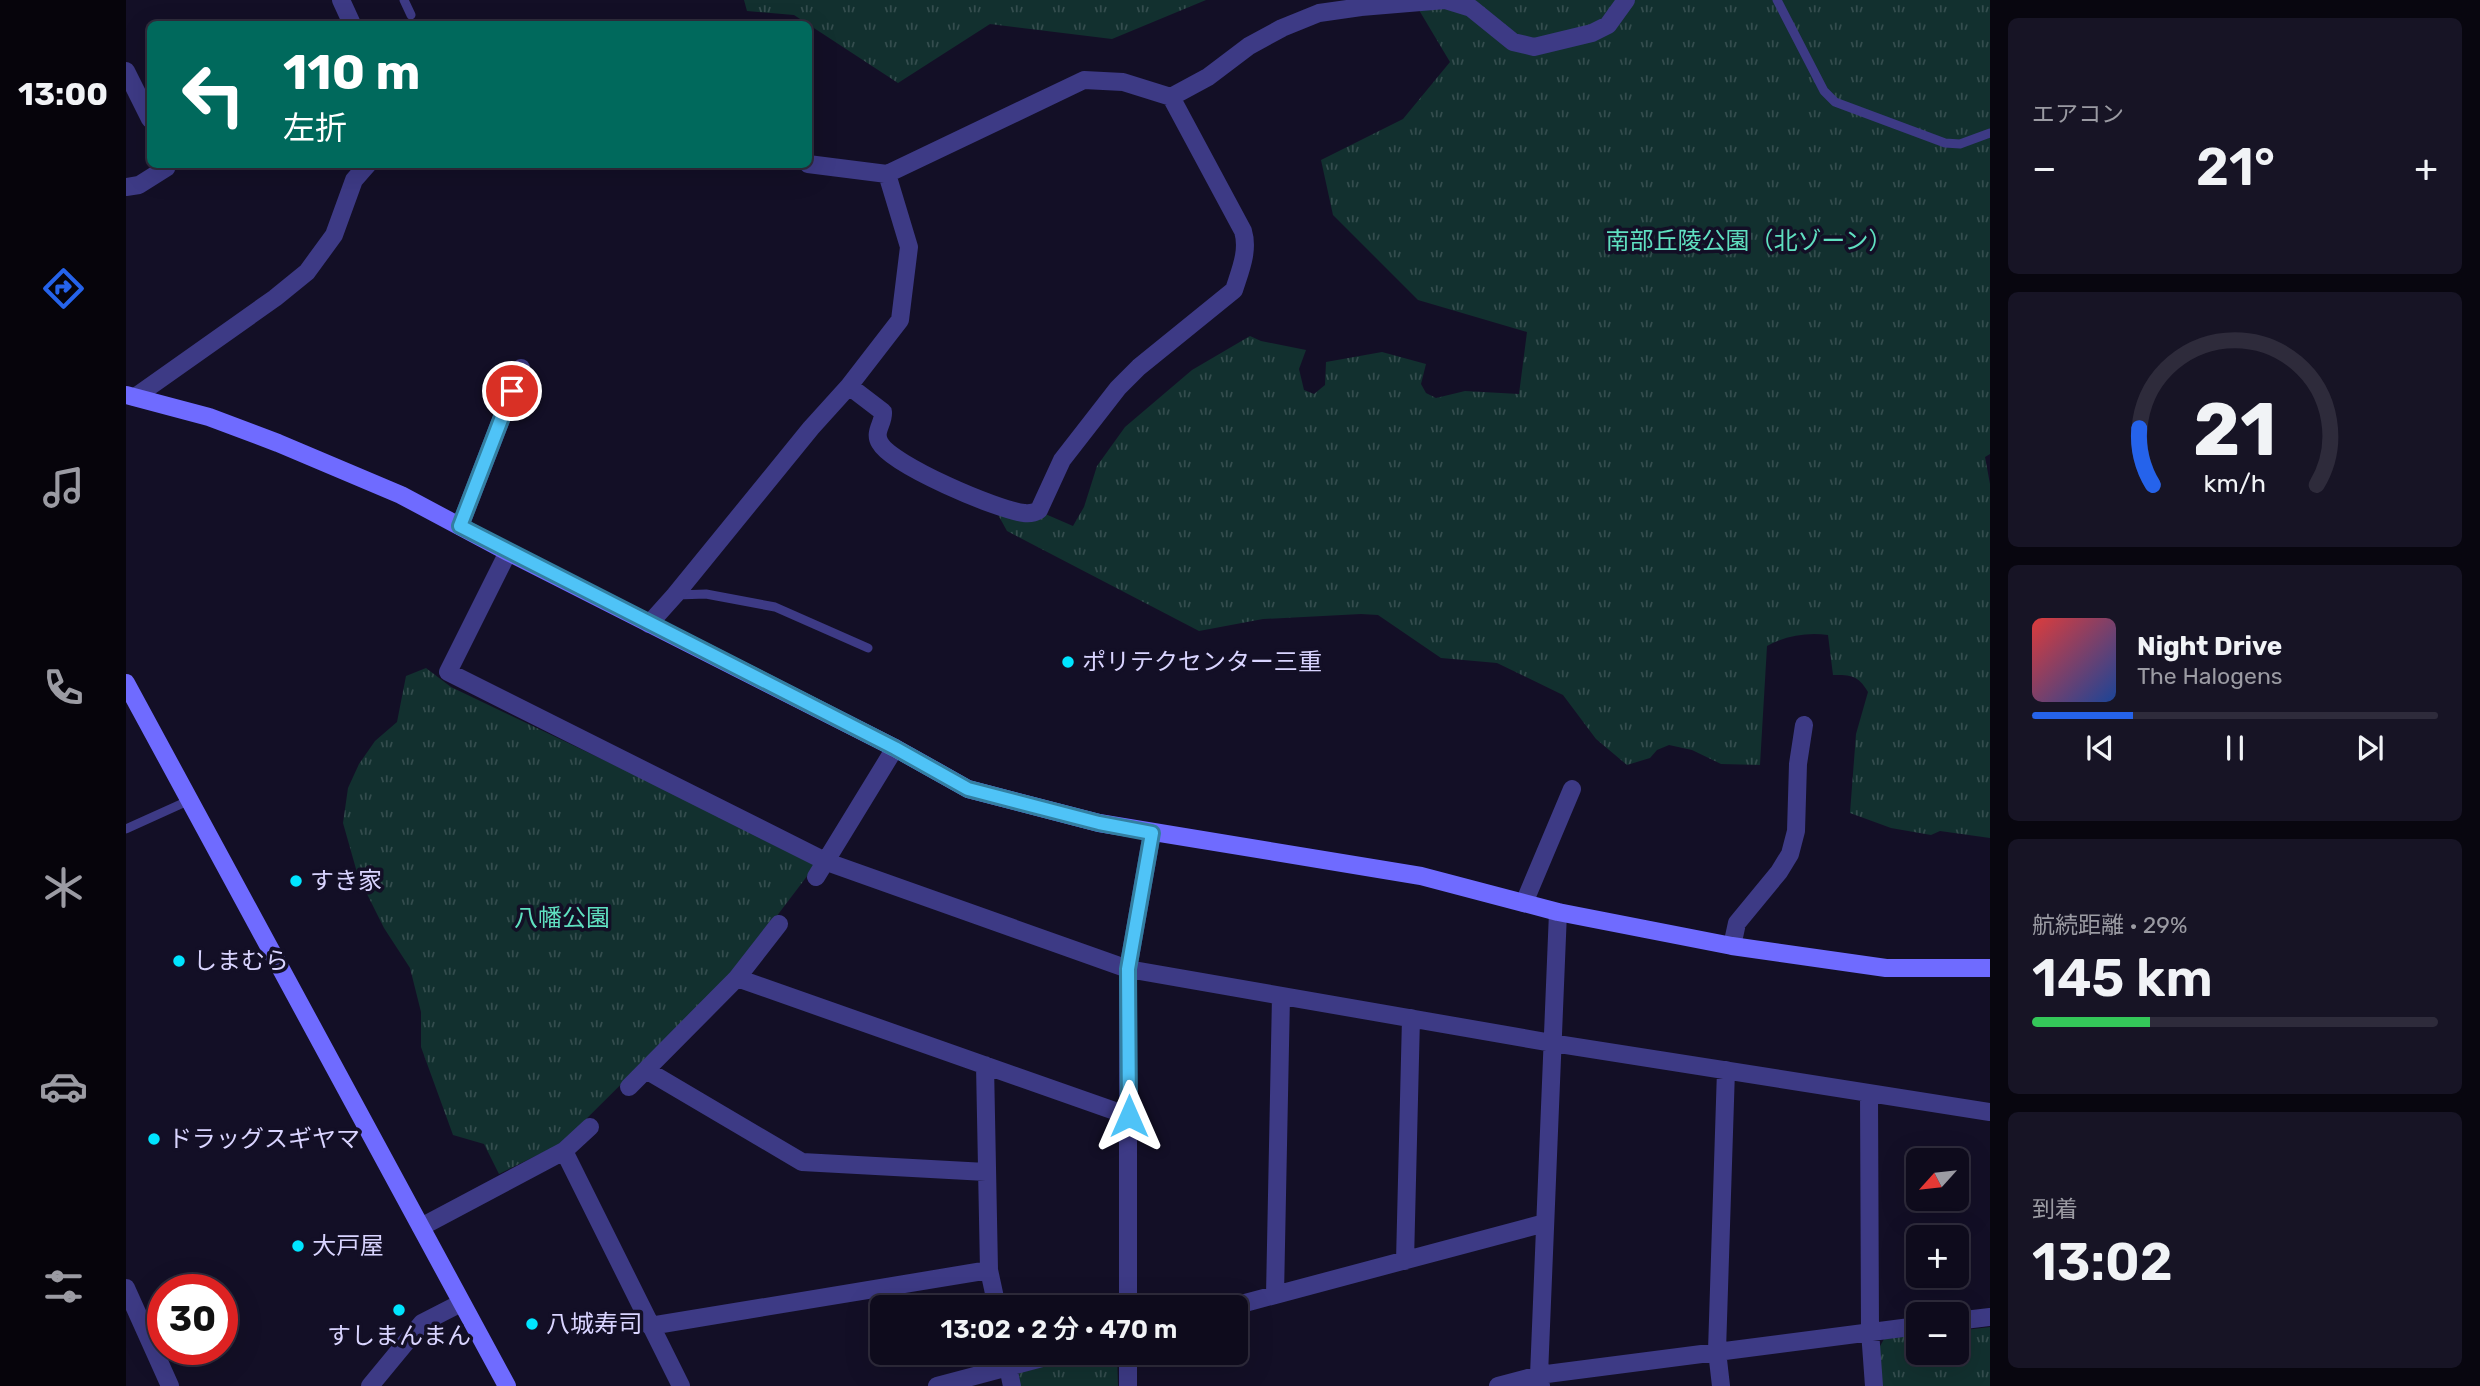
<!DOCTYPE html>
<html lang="ja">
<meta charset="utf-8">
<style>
:root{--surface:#0e0b1c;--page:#171425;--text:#f1f3f6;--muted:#9b9ba3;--line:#2e2b3b;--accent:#2563eb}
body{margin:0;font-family:Rubik,"Noto Sans JP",sans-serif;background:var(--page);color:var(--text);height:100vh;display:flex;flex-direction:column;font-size:26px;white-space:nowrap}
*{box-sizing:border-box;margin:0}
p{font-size:23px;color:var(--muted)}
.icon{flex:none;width:38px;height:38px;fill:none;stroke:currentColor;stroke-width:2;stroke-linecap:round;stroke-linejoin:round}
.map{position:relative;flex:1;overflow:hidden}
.drawer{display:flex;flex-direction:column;gap:18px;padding:18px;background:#08060f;width:490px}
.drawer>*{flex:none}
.guide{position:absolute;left:21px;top:21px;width:665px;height:147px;border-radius:10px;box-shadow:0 7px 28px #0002,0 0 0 2px var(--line);background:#00695c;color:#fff;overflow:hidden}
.needle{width:46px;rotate:243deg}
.fabs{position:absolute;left:1780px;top:1148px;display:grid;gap:14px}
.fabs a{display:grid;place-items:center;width:63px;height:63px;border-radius:10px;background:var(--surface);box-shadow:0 7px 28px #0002,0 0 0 2px var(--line);font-size:35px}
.speed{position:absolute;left:21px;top:1274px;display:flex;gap:14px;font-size:35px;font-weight:700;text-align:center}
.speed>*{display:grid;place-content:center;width:91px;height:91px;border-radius:50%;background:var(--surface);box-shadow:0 7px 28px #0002,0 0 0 2px var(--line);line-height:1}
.speed .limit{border:10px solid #d22;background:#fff;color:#111}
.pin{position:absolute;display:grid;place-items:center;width:60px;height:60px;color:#fff;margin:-30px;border:4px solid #fff;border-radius:50%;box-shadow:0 2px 7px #0007}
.me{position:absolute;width:77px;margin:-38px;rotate:0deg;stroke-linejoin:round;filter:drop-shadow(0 0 5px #0008)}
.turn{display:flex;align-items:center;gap:24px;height:147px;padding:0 21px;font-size:32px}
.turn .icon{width:91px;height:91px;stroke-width:2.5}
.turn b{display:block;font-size:49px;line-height:60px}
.big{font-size:52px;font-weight:600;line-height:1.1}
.drawer .card{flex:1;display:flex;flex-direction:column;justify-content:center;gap:10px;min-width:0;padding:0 24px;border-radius:10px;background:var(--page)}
.drawer .dial{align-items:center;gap:0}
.dial svg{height:182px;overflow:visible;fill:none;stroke:var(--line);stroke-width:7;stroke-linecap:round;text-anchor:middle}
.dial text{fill:var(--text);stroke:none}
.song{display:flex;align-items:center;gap:21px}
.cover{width:84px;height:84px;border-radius:10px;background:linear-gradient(135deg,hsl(0 70% 55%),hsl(220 70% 35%))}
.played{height:7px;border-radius:4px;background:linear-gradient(90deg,var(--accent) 25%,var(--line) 25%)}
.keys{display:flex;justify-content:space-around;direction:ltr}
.heat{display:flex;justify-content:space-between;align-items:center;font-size:38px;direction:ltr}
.charge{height:10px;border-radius:5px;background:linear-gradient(90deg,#34c759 29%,var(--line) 0)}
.trip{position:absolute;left:744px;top:1295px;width:378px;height:70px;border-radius:10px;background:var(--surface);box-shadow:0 7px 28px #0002,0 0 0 2px var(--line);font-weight:600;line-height:70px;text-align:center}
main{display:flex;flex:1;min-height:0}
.dock{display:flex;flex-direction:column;width:126px;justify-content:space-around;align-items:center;background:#06040b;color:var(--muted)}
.dock .icon{width:49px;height:49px}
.dock .active{color:var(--accent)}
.dock b{font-size:32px;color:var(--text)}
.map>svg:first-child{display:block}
</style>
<main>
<nav class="dock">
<b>13:00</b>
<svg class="icon active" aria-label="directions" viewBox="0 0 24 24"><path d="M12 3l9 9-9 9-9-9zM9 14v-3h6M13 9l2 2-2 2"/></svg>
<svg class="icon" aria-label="music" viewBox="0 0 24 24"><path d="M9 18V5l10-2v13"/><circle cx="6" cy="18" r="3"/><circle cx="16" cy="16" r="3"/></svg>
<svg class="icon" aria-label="phone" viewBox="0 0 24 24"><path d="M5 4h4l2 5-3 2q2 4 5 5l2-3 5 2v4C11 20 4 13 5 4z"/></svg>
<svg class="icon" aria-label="climate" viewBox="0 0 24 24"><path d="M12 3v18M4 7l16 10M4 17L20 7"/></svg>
<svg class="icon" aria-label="car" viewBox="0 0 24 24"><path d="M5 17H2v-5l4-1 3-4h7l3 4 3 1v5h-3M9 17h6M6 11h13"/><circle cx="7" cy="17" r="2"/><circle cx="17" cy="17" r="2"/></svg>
<svg class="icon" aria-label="filters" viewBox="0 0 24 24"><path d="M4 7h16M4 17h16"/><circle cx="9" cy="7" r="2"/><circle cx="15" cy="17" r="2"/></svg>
</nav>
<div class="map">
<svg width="1864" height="1386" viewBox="0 0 1864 1386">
<defs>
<pattern id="park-tufts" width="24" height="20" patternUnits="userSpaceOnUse" patternTransform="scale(1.75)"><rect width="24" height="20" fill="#12302f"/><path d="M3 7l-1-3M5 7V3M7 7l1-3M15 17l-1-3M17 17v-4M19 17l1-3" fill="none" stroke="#344d4e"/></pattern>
</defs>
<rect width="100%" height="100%" fill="#130f26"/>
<path fill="url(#park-tufts)" d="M 618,0 L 1080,0 L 986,39 L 864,24 L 772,83 L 668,15 L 621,11 Z
M 1287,0 L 1864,0 L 1864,454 L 1859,457 L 1864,484 L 1864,838 L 1814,831 L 1805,835 L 1765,828 L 1724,813 L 1730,734 L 1742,692 C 1732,675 1725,675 1707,675 L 1702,635 C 1681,632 1659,636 1641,646 L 1634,765 L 1595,764 L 1566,750 L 1543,745 L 1531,750 L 1524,758 L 1501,765 L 1470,739 L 1437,695 L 1371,663 L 1315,658 L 1252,615 L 1235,614 L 1137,619 L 1073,631 L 881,531 L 870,511 L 917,513 L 947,526 L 958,507 L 971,466 L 999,427 L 1066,370 L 1124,336 L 1135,341 L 1180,350 L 1173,369 L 1178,390 L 1188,394 L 1199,385 L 1200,362 L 1256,352 L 1300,364 L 1295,384 L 1300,393 L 1310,398 L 1339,391 L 1393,394 L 1401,332 L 1292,300 L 1207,215 L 1195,160 L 1277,119 L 1324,62 Z
M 300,668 L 325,687 L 687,860 L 688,867 L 609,971 L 436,1143 L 373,1174 L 358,1144 L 327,1135 L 295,1047 L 295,1012 L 284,968 L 258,928 L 232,876 L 217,823 L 222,788 L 233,764 L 249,741 L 271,722 L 280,676 Z
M 1864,1327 L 1864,1386 L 1755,1386 L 1753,1348 L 1758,1339 L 1792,1335 L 1792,1353 L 1830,1353 L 1831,1331 Z
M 963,1353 L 991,1353 L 992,1386 L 892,1386 L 890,1377 L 895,1370 Z"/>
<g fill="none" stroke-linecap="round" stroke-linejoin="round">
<path stroke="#3d3a85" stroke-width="9" d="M 278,0 L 285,15
M 1651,0 L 1698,91 L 1709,102 L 1819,143 L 1834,144 L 1864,133
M 551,595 L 580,594 L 649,607 L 742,648
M 0,829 L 64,800"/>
<path stroke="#3d3a85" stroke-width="18" d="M 215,0 L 226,24
M 0,71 L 24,119
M 682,164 L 761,174 L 958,80 L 997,82 L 1045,97 L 1082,77 L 1123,46 L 1156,28 L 1193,13 L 1235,7 L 1319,0 L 1345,8 L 1387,42 L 1408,47 L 1466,33 L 1482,25 L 1500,0
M 0,187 L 13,185 L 40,168 L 39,164
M 723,386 L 757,412 C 758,423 747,432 754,443 C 766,465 871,510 898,513 C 904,514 908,513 913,510 L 936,460 L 992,388 L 1013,367 L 1108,290 C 1114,271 1123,251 1117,231 L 1045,97
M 9,397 L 149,298 L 181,272 L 208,235 L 228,180 L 242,164
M 334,526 L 395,368
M 382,552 L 322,672 L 701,862 L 1002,969 L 1426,1043 L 1864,1112
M 523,624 L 549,595 L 685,428 L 723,386 L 774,320 L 783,247 L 761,174
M 690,877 L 769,748
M 1398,903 L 1446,789
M 1606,946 L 1611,923 L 1653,872 L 1664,854 L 1670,831 L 1672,764 L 1678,725
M 611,978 L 1003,1116
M 859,1065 L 863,1270 L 871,1307
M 520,1070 L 676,1162 L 860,1172
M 503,1087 L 611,978 L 653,924
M 1743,1094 L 1744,1331 L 1748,1386
M 438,1151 L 555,1386
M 295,1227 L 438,1151 L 464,1127
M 1279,1261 L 1285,1018
M 0,1288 L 44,1386
M 1149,1295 L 1155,996
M 1002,1307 L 1002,969 L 1026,833
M 1104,1307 L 1419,1223
M 1830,1321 L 1864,1317
M 524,1326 L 863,1270
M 879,1353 L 886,1386
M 1002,1353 L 1002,1386
M 244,1386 L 296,1323 L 335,1303
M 811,1386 L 935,1353
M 1372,1386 L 1413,1375 L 1792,1326
M 1415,1386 L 1413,1375 L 1432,912
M 1595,1386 L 1591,1351 L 1600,1070"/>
<path stroke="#6f6bff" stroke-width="18" d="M 0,395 L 83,417 L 152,443 L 275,495 L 382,552 L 769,748 L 842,789 L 973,823 L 1295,876 L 1432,912 L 1606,946 L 1760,968 L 1864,968
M 0,683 L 381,1386"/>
</g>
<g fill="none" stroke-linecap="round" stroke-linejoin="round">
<g stroke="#337fa1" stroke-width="18">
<path id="route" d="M 386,391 L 334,526 L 769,748 L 842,789 L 973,823 L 1026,833 L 1002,969 L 1003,1116"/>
</g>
<use href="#route" stroke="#4fc3f7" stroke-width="12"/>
</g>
<g fill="#00e5ff" stroke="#130f26" stroke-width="2.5">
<circle cx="942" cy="662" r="7"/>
<circle cx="170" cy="881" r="7"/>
<circle cx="53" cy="961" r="7"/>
<circle cx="28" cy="1139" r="7"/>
<circle cx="172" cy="1246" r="7"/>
<circle cx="273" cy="1310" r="7"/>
<circle cx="406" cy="1324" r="7"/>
</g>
<g text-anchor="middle" stroke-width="7" stroke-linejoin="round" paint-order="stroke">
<g font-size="24" fill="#5fe0c0" stroke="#130f26">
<text x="1623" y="249">南部丘陵公園（北ゾーン）</text>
<text x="436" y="926">八幡公園</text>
</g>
<g font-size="24" fill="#d9d4ff" stroke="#130f26" text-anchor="start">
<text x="956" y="670">ポリテクセンター三重</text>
<text x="184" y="889">すき家</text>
<text x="67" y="969">しまむら</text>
<text x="42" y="1147">ドラッグスギヤマ</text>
<text x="186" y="1254">大戸屋</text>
<text x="420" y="1332">八城寿司</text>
<text x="273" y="1344" text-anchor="middle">すしまんまん</text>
</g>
</g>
</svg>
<div class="fabs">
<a><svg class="needle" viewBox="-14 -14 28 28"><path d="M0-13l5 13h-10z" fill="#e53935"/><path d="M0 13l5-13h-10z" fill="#9b9ba3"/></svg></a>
<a>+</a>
<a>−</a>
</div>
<div class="speed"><div class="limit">30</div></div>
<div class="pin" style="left:386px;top:391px;background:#d93025"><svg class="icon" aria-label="arrive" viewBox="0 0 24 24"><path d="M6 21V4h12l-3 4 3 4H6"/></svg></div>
<svg class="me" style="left:1003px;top:1116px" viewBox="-20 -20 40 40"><path d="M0-17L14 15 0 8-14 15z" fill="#4fc3f7" stroke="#fff" stroke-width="4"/></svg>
<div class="trip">13:02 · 2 分 · 470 m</div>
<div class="guide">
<div class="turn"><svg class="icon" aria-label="left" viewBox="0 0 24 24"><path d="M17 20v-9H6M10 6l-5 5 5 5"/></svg><div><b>110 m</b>左折</div></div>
</div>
</div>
<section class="drawer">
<div class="card"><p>エアコン</p>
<div class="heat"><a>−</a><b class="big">21°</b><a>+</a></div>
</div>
<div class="card dial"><svg viewBox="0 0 100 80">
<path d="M14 69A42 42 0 1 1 86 69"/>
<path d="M14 69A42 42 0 0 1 8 44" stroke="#2563eb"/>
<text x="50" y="56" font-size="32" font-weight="700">21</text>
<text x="50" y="72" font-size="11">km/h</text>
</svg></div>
<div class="card">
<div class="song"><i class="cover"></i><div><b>Night Drive</b><p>The Halogens</p></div></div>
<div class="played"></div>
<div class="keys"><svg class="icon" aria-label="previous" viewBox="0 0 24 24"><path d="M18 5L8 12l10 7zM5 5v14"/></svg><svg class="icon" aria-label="pause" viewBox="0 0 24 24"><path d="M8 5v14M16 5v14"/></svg><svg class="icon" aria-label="next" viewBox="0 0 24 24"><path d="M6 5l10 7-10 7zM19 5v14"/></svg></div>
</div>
<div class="card"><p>航続距離 · 29%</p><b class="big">145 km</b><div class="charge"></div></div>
<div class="card"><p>到着</p><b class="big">13:02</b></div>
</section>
</main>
